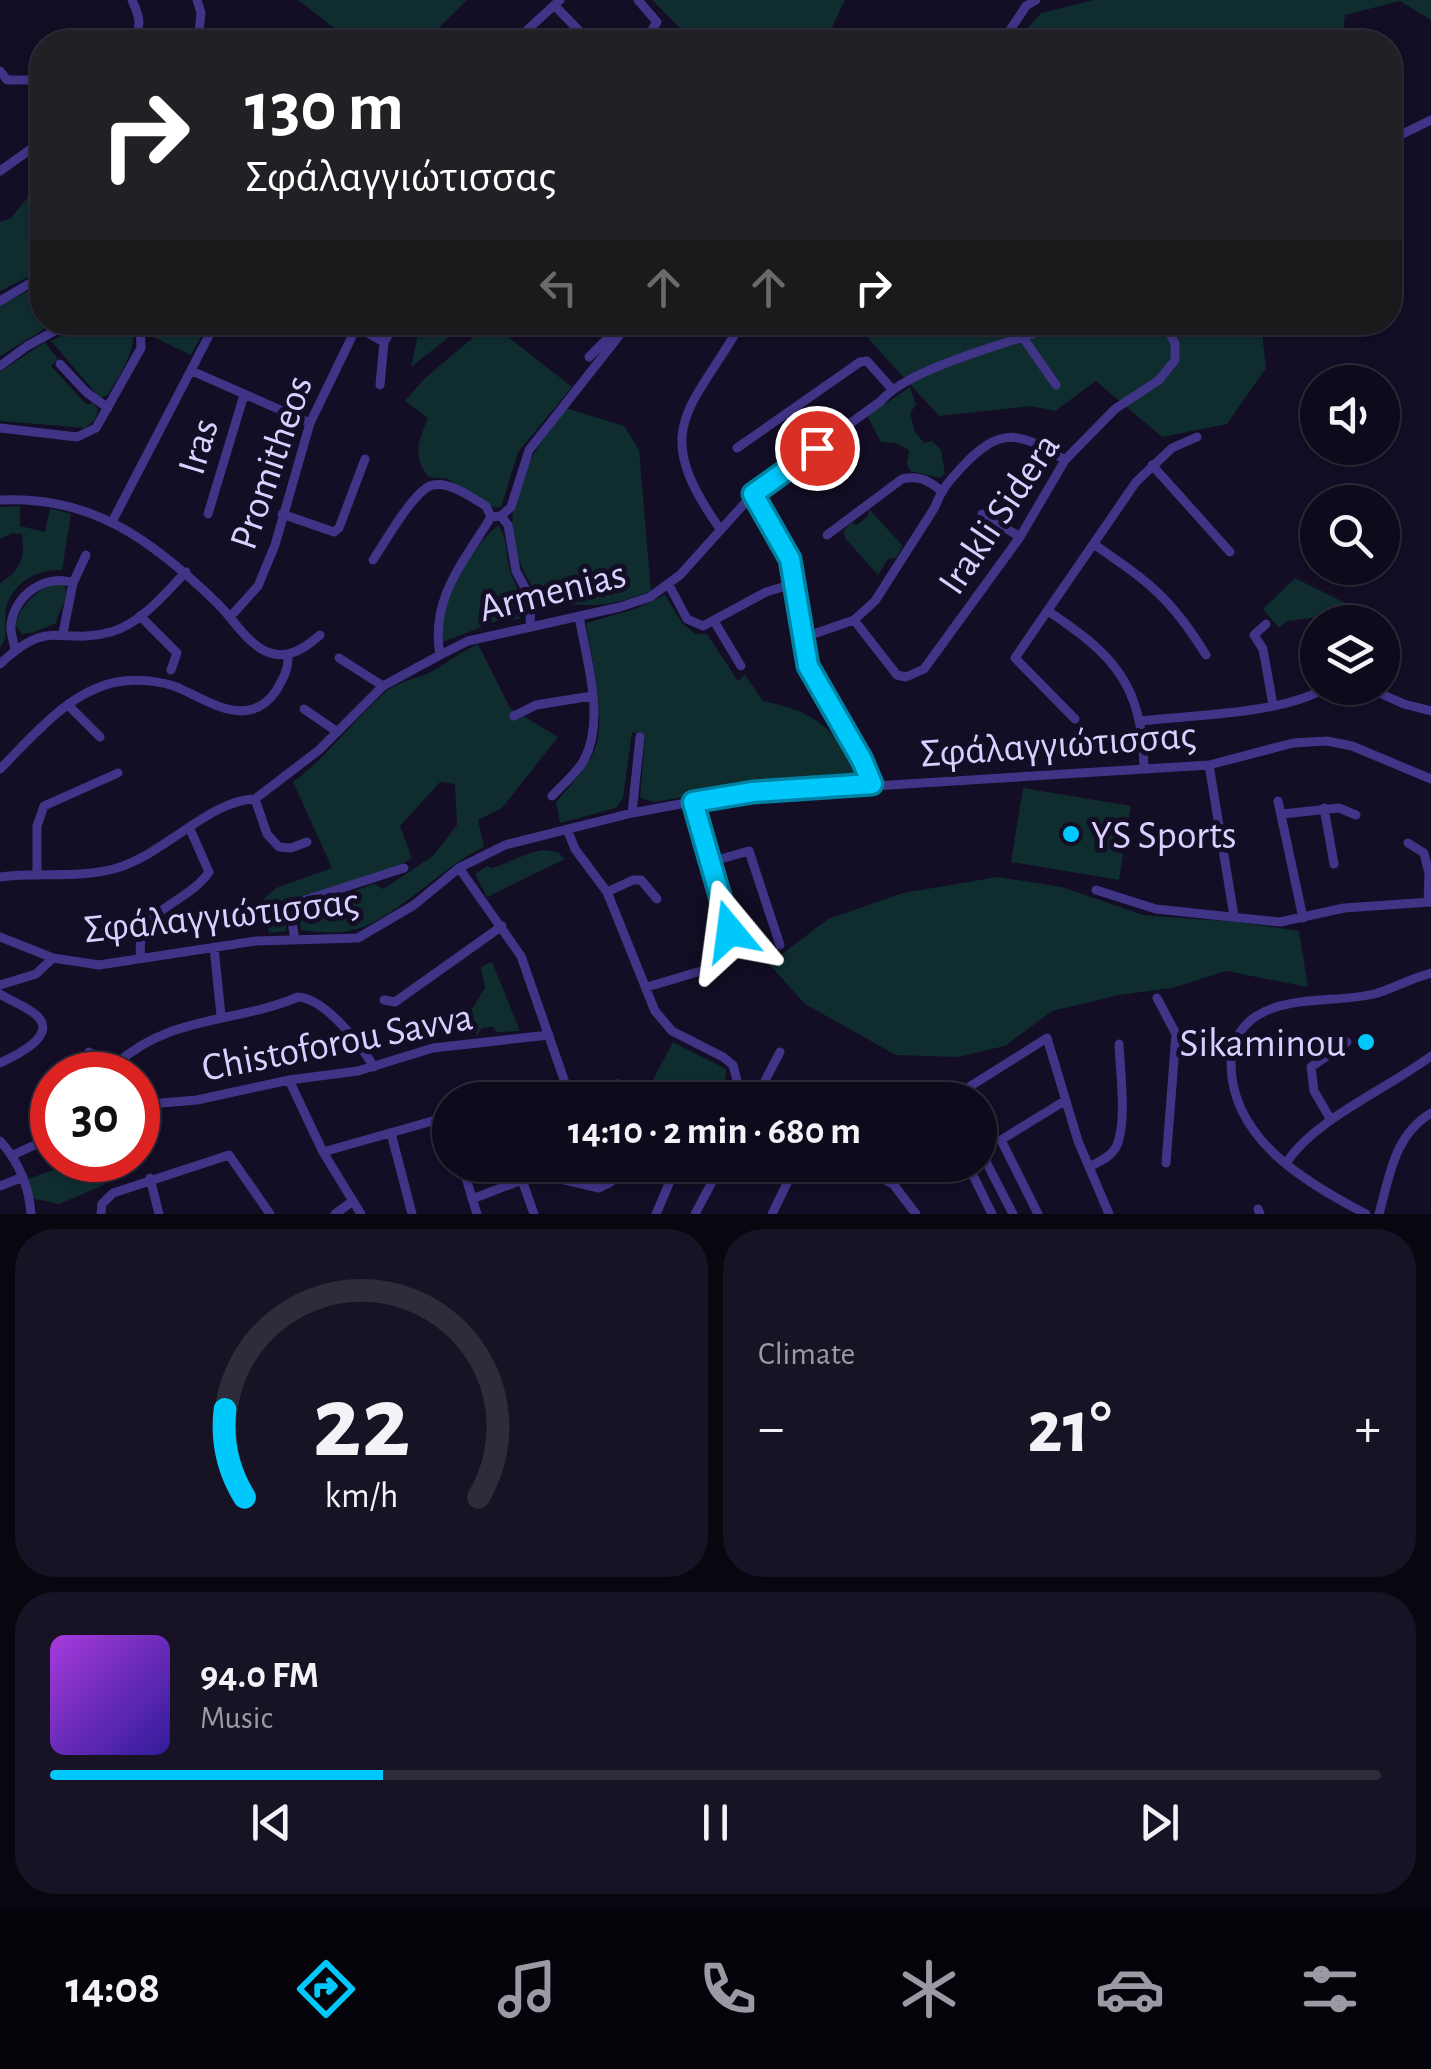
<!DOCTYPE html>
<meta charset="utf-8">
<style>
:root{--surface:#0e0a1c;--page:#171325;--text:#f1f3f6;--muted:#9b9aa3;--line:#2e2b3b;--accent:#00c8fb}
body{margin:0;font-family:"Alegreya Sans",sans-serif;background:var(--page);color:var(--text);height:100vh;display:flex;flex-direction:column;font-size:38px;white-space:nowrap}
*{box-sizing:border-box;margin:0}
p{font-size:32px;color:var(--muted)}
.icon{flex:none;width:55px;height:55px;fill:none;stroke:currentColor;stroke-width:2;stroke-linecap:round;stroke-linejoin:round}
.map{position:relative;height:1214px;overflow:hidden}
.drawer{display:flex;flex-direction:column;gap:15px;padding:15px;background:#08060f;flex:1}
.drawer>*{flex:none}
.banner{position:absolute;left:30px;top:30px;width:1372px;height:305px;border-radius:40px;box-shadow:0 2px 8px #0004,0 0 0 2px var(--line);background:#202124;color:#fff;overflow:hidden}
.tools{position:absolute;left:1300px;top:365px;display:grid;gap:20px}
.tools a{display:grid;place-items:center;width:100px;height:100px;border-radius:50%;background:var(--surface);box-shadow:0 2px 8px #0004,0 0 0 2px var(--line);font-size:50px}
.speed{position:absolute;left:30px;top:1052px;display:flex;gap:20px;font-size:50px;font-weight:700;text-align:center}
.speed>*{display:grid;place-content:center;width:130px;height:130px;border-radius:50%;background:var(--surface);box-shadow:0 2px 8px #0004,0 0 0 2px var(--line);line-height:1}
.speed .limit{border:15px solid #d22;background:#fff;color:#111}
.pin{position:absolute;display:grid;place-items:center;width:85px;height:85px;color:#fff;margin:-42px;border:5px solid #fff;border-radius:50%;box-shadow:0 2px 10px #0007}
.me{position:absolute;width:110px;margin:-55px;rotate:344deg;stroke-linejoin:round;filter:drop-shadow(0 0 8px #0008)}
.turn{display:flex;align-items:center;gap:35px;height:210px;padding:0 50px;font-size:45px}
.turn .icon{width:130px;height:130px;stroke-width:2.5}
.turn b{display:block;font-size:70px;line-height:85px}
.lanes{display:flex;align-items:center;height:95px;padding:0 50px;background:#0003;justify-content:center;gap:50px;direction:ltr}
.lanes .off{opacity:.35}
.big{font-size:75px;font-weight:600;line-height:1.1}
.drawer .card{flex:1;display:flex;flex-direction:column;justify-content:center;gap:15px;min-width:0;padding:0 35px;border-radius:40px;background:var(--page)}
.drawer .dial{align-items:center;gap:0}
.dial svg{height:260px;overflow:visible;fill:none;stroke:var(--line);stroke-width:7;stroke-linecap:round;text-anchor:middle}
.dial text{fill:var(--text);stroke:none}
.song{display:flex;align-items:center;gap:30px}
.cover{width:120px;height:120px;border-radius:15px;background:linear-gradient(135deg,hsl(280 70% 55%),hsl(250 70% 35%))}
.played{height:10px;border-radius:5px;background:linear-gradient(90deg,var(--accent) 25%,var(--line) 25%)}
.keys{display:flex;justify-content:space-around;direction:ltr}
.heat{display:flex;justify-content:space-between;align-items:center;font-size:55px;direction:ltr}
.drawer .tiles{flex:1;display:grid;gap:15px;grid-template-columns:1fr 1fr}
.card:last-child{grid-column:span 2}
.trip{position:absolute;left:432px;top:1082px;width:565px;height:100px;border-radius:50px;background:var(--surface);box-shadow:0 2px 8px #0004,0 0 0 2px var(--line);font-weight:600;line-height:100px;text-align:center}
.tabs{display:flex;height:160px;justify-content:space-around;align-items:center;background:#06040b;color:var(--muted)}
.tabs .icon{width:70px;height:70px}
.tabs .active{color:var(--accent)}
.tabs b{font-size:45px;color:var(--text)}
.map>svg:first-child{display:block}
</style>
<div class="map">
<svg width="1431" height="1214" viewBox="0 0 1431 1214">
<rect width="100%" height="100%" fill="#130d25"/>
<path fill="#0f2d2f" d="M 298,0 L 467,0 L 438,29 L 388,42 L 361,42 L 346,37 Z
M 652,0 L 845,0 L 825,42 L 675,42 L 682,30 Z
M 1094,0 L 1431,0 L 1431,20 L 1400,1 L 1345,15 L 1342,42 L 1015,42 L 1041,13 Z
M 42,180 L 42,270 L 0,291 L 0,222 L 11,218 Z
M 42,284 L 42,322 L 54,323 L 0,356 L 0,305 Z
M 431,322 L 467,323 L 411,367 L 417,338 Z
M 84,323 L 132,323 C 139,348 120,373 108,395 L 100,398 L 51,341 Z
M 148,323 L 208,323 L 191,355 L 149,335 Z
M 490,323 L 572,387 L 518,452 L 501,507 L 493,507 L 448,479 L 429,477 C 412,457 418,441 428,418 L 405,401 L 423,380 Z
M 854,323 L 1261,323 L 1266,368 L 1227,424 L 1162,437 L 1096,381 L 1055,411 L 1031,406 L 939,416 Z
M 45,342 L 58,359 L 51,366 L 86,404 L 93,403 L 98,409 L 95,420 L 85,428 L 0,421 L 0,372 Z
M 910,387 L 916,405 L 910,413 L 915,432 L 924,443 L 932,441 L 941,450 L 945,474 L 939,478 L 910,471 L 907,464 L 909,450 L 895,443 L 881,442 L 867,416 Z
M 566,408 L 624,426 L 639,450 L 651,591 C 610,607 585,609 541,599 C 487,527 517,471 566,408 Z
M 20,506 L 20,526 L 45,532 L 50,508 L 71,514 L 62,570 C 37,569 12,582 6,609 C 3,624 10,634 0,648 L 0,583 C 21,570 25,558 22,534 L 12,533 L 0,539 L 0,507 Z
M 869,509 L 903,546 L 896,558 L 888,559 L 878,575 L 845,538 L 844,530 L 851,522 L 857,525 L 868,516 Z
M 498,525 C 509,539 505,557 511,573 C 516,589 523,594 526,612 L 519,619 L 497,621 L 443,642 C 438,603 468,550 498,525 Z
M 1295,578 L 1349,605 L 1344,614 L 1287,621 L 1279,628 L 1263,609 Z
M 53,583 L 64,585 C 71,598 58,610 56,623 L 32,633 L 22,634 L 15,625 C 22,604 34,593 53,583 Z
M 665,595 L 682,623 L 695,634 L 707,634 L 738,681 L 745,675 L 763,701 C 800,709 823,718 845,750 C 852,761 857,766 856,779 L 730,789 L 654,802 L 640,798 L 645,737 L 632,732 L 623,798 L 616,808 L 560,823 L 556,802 C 570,786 585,771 594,751 C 608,720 591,657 586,623 L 635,609 Z
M 478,644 L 510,708 L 558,737 L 502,808 L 478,820 L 484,847 C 442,866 391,924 349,931 C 334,934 317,932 301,930 L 299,919 L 309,906 L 374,884 L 383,889 L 433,856 L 457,825 L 455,784 L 440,782 L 400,826 L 412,858 L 395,868 L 286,902 L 286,931 L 269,933 L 260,902 L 276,888 L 332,868 L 293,782 C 327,757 351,723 382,695 C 397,681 414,680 431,672 C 447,663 460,652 478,644 Z
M 1023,788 L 1131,806 L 1119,880 L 1011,862 Z
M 543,850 L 558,852 L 565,859 L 487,897 L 475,874 L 487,866 L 492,868 C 511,862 523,854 543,850 Z
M 998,877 L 1062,887 L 1143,915 L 1237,922 L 1299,931 L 1308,987 L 1226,971 L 1172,988 L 1119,995 L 1052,1011 L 1005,1046 L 957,1057 L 896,1055 L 805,1004 L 769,964 L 828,919 L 903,893 Z
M 492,962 L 520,1031 L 496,1032 L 493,1027 L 482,1028 L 477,1035 L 466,1019 L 485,988 L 481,967 Z
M 673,1042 L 726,1069 L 725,1081 L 714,1100 L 676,1100 L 648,1089 Z
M 82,1160 L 93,1160 L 104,1185 L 59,1204 L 31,1198 L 25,1180 Z"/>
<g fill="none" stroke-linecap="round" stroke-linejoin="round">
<path stroke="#403487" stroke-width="9" d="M 197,0 L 201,13 L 198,42
M 638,0 L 657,22 L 644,42
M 555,6 L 590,42
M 128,42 C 144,30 140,17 132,0
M 514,42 L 560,0
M 1002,42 L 1026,6 L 1036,0
M 0,71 L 7,80 L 29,80 L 42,75
M 1390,140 L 1431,120
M 0,171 L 42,141
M 0,301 L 42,276
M 357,327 L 384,342
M 298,328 L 299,322
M 1024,339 L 1056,385
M 589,357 L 617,329
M 60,364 L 86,392 L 108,408
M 0,366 L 27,346 L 71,322
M 192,371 L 310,423
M 380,385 L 384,342 L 397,322
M 0,428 L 77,437 L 96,428 L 141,348 L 140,322
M 737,448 L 860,362 L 867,361 L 892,389
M 1152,465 L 1230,552
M 753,494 L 790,559 L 808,666 L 862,760 L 872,784
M 0,500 C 92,495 153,541 216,602 C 232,617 245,641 265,651 C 286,661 304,649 320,635
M 208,514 L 244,395
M 282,514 L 334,532 L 339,528 L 365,459
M 982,514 L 1020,537
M 501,516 L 508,525 L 516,571 L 531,599 L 530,626
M 491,517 L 501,516 L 511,507 L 529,450 L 630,322
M 113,520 L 216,322
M 720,529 C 648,427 691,412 742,322
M 827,535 L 902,479 C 918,475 928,480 940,490
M 1095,545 C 1150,583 1171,598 1206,655
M 373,560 C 384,544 415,488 433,485 C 450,481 472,498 486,506 L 491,517
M 669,585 L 687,619 L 703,626 L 766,592 L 796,583
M 1048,611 C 1114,655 1142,684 1144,767
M 140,616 L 177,653 L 171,670
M 231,616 L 258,586 L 275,545 L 310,423 L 359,322
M 854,620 L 897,675 L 906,677 L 924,669 L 1020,537 L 1065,460 L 1115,409 L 1159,380 L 1175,360 L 1175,344 L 1164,322
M 714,621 L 741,666
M 1354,622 L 1355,618
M 1266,624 L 1254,635 L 1263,649 L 1273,705
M 63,633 L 73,583 L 86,555
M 802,638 L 854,620 L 875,601 L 935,507 C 941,490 949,481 961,468 C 1001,425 1019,432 1065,460
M 15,650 C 14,643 10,632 11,625 C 14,595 46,573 73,583
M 440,655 C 430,599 463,563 491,517
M 339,658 L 383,686
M 0,664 C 50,616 59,646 111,632 C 142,623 164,594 186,572
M 1368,688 L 1404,704 L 1431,711
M 69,706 L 100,737
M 304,709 L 336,731
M 514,716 L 536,705 L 592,696
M 1075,719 L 1015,658 L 1136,482 L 1172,448 L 1197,437
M 1140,721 C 1191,715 1284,714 1325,688
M 1209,765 L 1234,916
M 0,769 C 33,736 69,691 117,682 C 136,678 162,681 179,688 C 210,702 249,730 276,691 C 283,679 289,669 288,655
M 552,796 C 562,785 577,773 584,760 C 606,719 586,659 579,616
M 255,799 L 319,750 L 383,686 L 440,655 L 468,641 L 620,607 L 650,597 L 680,575 L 753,494 L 881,401 C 910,366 1019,341 1066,322
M 255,799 L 267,834 L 279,847 L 291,848 L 307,842
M 1278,801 L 1303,918
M 1324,808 L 1334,864
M 632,813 L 640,737
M 1282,814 L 1339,808 L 1356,815
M 567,829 L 575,849 L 607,892 L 655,1011 L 672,1031 L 723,1057 L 733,1065 L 742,1100
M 1153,842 L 1219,827
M 1408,843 L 1424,853 L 1429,874 L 1428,902
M 710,862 L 749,851 L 780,945
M 459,868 L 521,956 L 569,1094
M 37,873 L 37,826 L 44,806 L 118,773
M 0,877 C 38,872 80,879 117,868 C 166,853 210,800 255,799
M 1096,890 L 1156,909 L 1280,922 L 1344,908 L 1431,902
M 607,892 L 633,880 L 641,880 L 657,899
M 0,937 L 53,958 L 99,965 L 256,941 L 358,938 L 414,905 L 459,868 L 505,845 L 632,813 L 729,795 L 1209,765 L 1293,743 L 1327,741 L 1352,746 L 1431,779
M 295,940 L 291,916 L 299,902 L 404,868
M 214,947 L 221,1016
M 141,958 C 133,908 186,906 209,872 L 190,829
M 0,985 L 36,974 L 53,958
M 647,987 L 718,966 C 733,957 732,947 731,931 L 693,801
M 0,994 C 11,1001 25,1006 35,1014 C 61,1035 15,1056 0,1063
M 1157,998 L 1176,1034 L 1166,1163
M 384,1000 L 395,1002 L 502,926
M 89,1052 L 113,1071
M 114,1075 L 115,1065 C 171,1014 234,1024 298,997 C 326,999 360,1044 374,1067
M 289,1080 L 323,1152 L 361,1214
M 969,1087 L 1047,1038 L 1078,1141 L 1109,1214
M 536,1100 L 618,1084 L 658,1100
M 755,1100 L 780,1052
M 862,1100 L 864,1094
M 138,1105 L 197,1100 L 289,1080 L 358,1071 L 433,1048 L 549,1035
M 1331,1120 L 1314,1091 L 1311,1067 L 1347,1042
M 391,1133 L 412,1214
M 0,1141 C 19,1162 29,1186 31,1214
M 980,1150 L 1013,1214
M 323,1152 L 450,1116
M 13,1155 L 52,1137
M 1286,1163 C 1316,1118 1386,1090 1431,1056
M 462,1165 L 477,1214
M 855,1165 L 893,1184 L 916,1214
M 968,1165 L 992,1214
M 1089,1167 C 1098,1162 1109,1158 1115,1149 C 1128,1127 1120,1070 1119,1044
M 150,1178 L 159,1214
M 522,1180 L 534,1214
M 893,1184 L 917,1165
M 0,1186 L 23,1177
M 472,1199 L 522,1180 L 556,1178 L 599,1188 L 611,1182 L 620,1165
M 1258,1209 L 1260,1214
M 101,1214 L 102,1204 L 113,1193 L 229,1155 L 270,1214
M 335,1214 L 353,1201
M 656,1214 L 677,1165
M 695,1214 L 721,1165
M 772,1214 L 796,1165
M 1038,1214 L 1001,1140 L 1066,1100
M 1366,1214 C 1306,1183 1231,1139 1231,1063 C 1231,1045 1240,1027 1255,1017 C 1287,995 1337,1003 1374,994 C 1393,989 1411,978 1431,973
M 1379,1214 C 1390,1174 1394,1136 1431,1113"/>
</g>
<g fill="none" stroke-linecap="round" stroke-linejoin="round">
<g stroke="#0082a3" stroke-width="25">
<path id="route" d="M 730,931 L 693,802 L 753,792 L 872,784 L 862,760 L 808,666 L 790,559 L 753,494 L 817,448"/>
</g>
<use href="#route" stroke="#00c8fb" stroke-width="18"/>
</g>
<g fill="#00c8fb" stroke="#130d25" stroke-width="4">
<circle cx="1071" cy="834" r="10"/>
<circle cx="1366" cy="1042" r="10"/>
</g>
<g text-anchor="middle" stroke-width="10" stroke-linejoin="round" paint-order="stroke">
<g font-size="40" fill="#dad0ff" stroke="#130d25">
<text transform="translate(197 446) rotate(-73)" y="14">Iras</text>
<text transform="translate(270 462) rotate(-71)" y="14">Promitheos</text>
<text transform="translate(998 513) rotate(-56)" y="14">Irakli Sidera</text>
<text transform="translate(552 590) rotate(-14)" y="14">Armenias</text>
<text transform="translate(1058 743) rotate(-4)" y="14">Σφάλαγγιώτισσας</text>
<text transform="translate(221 914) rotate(-6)" y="14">Σφάλαγγιώτισσας</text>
<text transform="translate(337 1041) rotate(-11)" y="14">Chistoforou Savva</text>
</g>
<g font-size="40" fill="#dad0ff" stroke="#130d25" text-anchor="start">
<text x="1091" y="848">YS Sports</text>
<text x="1346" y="1056" text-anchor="end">Sikaminou</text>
</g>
</g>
</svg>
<div class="tools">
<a><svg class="icon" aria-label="sound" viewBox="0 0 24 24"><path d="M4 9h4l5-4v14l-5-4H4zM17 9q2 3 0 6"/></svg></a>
<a><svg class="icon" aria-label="search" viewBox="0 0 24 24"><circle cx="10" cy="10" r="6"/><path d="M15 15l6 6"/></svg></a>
<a><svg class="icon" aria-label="layers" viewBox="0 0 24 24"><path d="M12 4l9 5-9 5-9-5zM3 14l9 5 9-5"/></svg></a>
</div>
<div class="speed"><div class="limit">30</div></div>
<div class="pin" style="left:817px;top:448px;background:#d93025"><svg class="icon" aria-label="arrive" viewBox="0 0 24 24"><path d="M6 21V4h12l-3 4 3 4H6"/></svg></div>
<svg class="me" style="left:730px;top:931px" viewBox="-20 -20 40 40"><path d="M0-17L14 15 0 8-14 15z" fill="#00c8fb" stroke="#fff" stroke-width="4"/></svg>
<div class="trip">14:10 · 2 min · 680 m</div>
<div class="banner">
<div class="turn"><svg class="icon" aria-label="right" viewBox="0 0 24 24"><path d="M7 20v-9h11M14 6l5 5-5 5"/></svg><div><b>130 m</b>Σφάλαγγιώτισσας</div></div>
<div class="lanes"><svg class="icon off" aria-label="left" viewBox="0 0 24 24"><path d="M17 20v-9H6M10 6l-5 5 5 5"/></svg><svg class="icon off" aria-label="ahead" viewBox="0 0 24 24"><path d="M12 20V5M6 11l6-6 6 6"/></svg><svg class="icon off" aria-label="ahead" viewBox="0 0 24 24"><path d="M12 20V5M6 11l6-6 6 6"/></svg><svg class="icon" aria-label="right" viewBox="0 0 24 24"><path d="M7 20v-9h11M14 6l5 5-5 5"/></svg></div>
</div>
</div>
<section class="drawer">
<div class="tiles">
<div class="card dial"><svg viewBox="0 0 100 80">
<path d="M14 69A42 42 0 1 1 86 69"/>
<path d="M14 69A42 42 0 0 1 8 42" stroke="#00c8fb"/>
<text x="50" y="56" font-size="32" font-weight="700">22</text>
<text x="50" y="72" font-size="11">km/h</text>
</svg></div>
<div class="card"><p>Climate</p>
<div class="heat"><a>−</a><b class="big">21°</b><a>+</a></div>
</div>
<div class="card">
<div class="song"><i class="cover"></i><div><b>94.0 FM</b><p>Music</p></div></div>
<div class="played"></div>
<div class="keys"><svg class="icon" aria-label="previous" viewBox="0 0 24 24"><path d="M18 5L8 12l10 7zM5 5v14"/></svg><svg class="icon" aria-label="pause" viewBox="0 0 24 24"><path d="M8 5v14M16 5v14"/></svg><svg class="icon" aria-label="next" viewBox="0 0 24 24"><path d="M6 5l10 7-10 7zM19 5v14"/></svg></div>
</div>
</div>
</section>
<nav class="tabs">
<b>14:08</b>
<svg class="icon active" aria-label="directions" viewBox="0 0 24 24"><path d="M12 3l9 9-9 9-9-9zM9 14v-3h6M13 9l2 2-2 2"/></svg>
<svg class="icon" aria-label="music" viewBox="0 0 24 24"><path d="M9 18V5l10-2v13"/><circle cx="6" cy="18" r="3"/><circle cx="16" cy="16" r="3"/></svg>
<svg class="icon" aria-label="phone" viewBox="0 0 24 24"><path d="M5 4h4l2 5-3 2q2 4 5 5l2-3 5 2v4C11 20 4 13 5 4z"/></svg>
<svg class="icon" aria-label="climate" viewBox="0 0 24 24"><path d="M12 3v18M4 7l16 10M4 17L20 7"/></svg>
<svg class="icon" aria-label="car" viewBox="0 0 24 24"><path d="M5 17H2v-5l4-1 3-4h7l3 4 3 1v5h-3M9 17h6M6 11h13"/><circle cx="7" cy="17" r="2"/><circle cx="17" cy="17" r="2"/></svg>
<svg class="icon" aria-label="filters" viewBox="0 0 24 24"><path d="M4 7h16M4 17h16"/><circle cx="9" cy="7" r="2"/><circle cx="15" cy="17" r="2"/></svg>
</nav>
